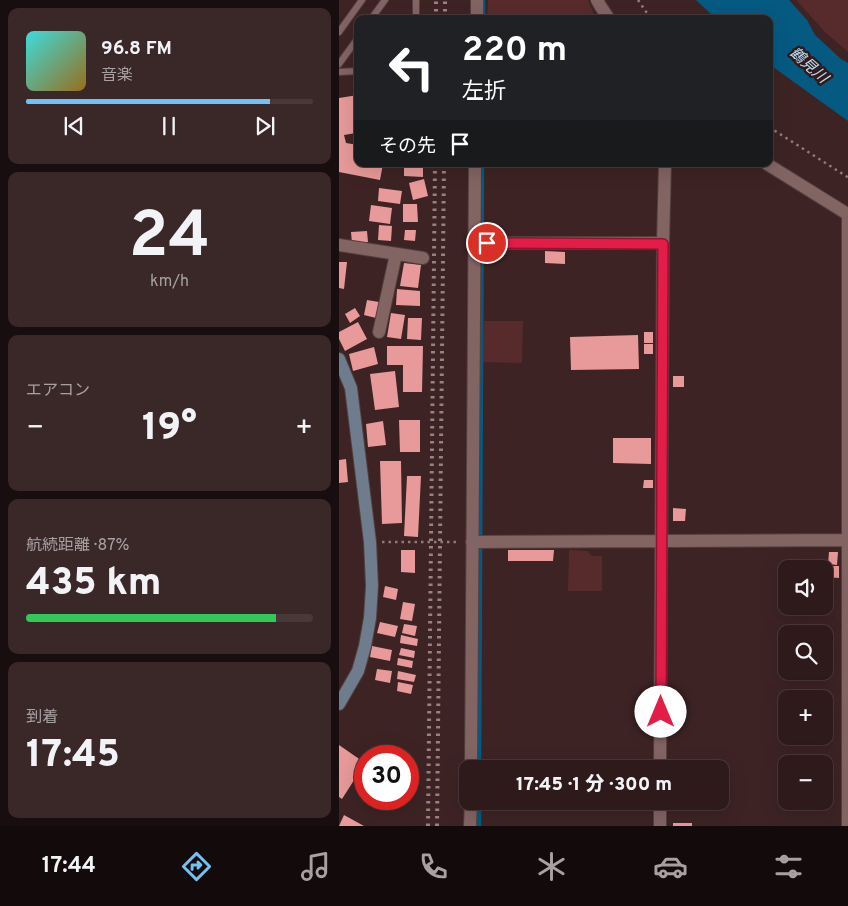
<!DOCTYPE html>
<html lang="ja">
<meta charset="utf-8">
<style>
:root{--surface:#2e1a1b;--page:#3a2728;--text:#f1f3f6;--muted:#a7a1a3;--line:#49383a;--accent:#70c2f4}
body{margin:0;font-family:Overpass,"Noto Sans JP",sans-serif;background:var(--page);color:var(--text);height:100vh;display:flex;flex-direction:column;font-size:19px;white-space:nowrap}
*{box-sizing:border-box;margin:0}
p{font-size:16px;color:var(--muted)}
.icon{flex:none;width:28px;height:28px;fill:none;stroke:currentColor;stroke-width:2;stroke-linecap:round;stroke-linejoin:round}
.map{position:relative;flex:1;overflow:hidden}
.side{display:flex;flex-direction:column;gap:8px;padding:8px;background:#190e0f;width:339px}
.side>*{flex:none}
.hud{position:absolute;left:15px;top:15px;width:419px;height:152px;border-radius:10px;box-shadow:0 5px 20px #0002,0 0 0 1px var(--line);background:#202124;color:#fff;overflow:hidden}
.fabs{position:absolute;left:439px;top:560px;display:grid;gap:10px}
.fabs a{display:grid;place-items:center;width:55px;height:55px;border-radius:10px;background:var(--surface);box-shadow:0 5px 20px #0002,0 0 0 1px var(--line);font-size:25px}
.speed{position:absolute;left:15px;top:745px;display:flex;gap:10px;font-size:25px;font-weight:700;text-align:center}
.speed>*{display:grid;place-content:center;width:65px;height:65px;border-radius:50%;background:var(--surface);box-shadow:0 5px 20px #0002,0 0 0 1px var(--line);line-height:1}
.speed .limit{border:8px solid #d22;background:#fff;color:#111}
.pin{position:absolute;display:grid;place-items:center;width:42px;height:42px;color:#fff;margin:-21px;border:2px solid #fff;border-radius:50%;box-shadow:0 1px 5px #0007}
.me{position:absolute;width:55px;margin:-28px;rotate:0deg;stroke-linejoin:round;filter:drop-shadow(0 0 4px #0008)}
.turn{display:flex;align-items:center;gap:18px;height:105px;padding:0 25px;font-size:22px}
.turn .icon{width:65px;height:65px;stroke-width:2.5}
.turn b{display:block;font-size:35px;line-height:42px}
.then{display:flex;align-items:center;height:48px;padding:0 25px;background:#0003;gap:10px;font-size:19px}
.big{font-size:38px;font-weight:800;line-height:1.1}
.side .widget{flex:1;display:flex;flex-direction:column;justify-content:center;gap:8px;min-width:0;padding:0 18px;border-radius:10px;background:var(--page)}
.side .dial{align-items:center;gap:0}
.dial b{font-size:65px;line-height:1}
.song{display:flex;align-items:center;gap:15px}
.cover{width:60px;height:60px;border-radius:8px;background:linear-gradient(135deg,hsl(180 70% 55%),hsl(40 70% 35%))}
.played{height:5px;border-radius:2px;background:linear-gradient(90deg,var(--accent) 85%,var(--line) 85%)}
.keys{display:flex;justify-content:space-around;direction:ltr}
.heat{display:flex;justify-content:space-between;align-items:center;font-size:28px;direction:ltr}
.charge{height:8px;border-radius:4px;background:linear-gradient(90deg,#34c759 87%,var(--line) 0)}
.trip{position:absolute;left:120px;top:760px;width:270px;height:50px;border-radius:10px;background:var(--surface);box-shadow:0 5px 20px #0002,0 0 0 1px var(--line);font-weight:800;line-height:50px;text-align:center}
.menu{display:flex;height:80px;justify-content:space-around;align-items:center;background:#120a0b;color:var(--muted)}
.menu .icon{width:35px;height:35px}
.menu .current{color:var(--accent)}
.menu b{font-size:22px;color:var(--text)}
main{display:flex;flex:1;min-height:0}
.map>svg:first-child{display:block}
</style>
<main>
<section class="side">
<div class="widget">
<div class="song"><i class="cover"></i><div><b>96.8 FM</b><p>音楽</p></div></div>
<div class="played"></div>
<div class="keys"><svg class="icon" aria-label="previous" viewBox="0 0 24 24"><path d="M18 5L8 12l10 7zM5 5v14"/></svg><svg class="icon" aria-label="pause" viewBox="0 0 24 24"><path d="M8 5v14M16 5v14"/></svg><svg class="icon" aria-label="next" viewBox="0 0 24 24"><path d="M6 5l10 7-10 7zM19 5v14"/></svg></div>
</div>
<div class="widget dial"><b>24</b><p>km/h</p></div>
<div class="widget"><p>エアコン</p>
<div class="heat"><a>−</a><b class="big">19°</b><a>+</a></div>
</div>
<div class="widget"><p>航続距離 · 87%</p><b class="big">435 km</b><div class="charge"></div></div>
<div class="widget"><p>到着</p><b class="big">17:45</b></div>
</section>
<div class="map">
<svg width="510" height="826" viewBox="0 0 510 826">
<rect width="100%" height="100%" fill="#3d2324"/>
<path fill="#572b2c" d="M 149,0 L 249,0 L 257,19 L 148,19 Z
M 457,0 L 509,0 L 509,52 L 486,32 Z
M 145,321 L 184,321 L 183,363 L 144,362 Z
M 230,550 L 248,551 L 253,556 L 263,556 L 263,591 L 229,591 Z"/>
<path fill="#055a82" d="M 357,0 L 450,0 L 468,20 L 476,35 L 502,59 L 509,63 L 509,121 L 430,64 L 430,19 L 377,19 Z"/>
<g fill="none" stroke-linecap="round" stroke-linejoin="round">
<path stroke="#055a82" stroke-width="4.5" d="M 144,19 L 144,0
M 140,769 L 143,164
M 140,826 L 140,801"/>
</g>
<path fill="#e89999" d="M 19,95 L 19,124 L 15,125 L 17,133 L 5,135 L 7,143 L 19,145 L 19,164 L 44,164 L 41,180 L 0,172 L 0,98 Z
M 65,164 L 84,164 L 84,177 L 65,176 Z
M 85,179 L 89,196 L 74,200 L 70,183 Z
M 40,188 L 63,191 L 61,204 L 39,201 Z
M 64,204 L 78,204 L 79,222 L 64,222 Z
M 32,205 L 53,208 L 51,224 L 30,221 Z
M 40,225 L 53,226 L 52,241 L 39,240 Z
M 66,230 L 77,230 L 76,241 L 65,240 Z
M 28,231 L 29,242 L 13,243 L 12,232 Z
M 206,251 L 226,252 L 226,264 L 206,263 Z
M 0,262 L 8,262 L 5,289 L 0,288 Z
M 65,263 L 82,265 L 79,288 L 61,286 Z
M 58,289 L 81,291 L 81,306 L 57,305 Z
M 28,300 L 40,302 L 37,318 L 25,315 Z
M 16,308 L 21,316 L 11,323 L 6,314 Z
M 52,313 L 66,315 L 62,339 L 48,337 Z
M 69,318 L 83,318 L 82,340 L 68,339 Z
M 19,322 L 28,339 L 6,351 L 0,339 L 0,332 Z
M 305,332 L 314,332 L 314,343 L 305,343 Z
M 299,335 L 300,369 L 232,370 L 231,337 Z
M 305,344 L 314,344 L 314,354 L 305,354 Z
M 48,346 L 84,346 L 83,392 L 64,392 L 64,365 L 48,365 Z
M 35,347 L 39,364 L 14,371 L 10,354 Z
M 56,371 L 60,407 L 36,410 L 31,374 Z
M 334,376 L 345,376 L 345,387 L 334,387 Z
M 60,420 L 81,420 L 81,452 L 61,452 Z
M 44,421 L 47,445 L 29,447 L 27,424 Z
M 274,438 L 312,438 L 312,464 L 274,463 Z
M 7,459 L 9,482 L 0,483 L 0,460 Z
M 41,461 L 62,461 L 63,523 L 43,524 Z
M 68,476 L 82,476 L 79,537 L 65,536 Z
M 305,480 L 314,480 L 314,488 L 304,488 Z
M 334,508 L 347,509 L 346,521 L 334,521 Z
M 62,550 L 76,550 L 76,573 L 62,572 Z
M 169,550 L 215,550 L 214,561 L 169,561 Z
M 490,552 L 499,552 L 498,565 L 489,564 Z
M 488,566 L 500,566 L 500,578 L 487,577 Z
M 46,586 L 59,589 L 57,600 L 44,597 Z
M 64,602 L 76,604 L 73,621 L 61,619 Z
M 41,622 L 59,626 L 56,637 L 38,633 Z
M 65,624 L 78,626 L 76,636 L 63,633 Z
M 62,635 L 79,639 L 78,646 L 61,643 Z
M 33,646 L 53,650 L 51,661 L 31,657 Z
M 62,648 L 76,651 L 75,658 L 60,655 Z
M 59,658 L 74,661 L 73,668 L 58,665 Z
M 38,669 L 53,671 L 51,683 L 36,680 Z
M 59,671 L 77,675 L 75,682 L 58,679 Z
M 59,682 L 74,685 L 72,694 L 58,691 Z
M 0,745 L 26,763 L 3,799 L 0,797 Z
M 5,815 L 25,826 L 0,826 Z
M 334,823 L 353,823 L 353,826 L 334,826 Z"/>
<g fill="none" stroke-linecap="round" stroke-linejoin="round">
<g stroke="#543f3f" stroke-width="8">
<path id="lane" d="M 32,19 L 46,0
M 77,19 L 77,0
M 0,32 L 23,0
M 0,64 L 19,38
M 0,72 L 19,71"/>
</g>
<g stroke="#543f3f" stroke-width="14">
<path id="street" d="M 258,0 L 262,7 L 270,19
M 138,19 L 138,0
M 428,164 L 510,215
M 136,243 L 324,243
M 0,245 L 84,258
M 40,332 L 57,254
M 133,542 L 510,540
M 132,769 L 136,164
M 321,769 L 324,243 L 326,164
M 131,826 L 132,801
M 321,826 L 321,801
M 509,826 L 509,215"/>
</g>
<g stroke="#543f3f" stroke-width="14">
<path id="secondary" d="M 0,359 L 12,388 L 31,542 L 33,586 L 31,618 L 26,646 L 19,671 L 0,704"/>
</g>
<path stroke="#907b7b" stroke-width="2.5" stroke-dasharray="2.5 4" stroke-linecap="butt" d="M 299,0 L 312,19
M 430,127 L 510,178
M 43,542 L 120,542"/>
<use href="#lane" stroke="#826463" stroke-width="6"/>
<use href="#street" stroke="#826463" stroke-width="12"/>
<use href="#secondary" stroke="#6e7c8e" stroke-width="12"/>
<path stroke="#978282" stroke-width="4" stroke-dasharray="2.5 5" stroke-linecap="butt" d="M 97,19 L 97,0
M 106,19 L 106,0
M 89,826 L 96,164
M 98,826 L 105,164"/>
</g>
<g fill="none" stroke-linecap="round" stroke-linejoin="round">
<g stroke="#92132f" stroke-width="12">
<path id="route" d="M 148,243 L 324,244 L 322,712"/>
</g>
<use href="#route" stroke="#e11d48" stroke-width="9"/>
</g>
<g text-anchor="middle" stroke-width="5" stroke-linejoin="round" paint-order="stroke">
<g font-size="15" font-style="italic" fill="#bce0f8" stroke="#321a1a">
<text transform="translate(470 65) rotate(42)" y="5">鶴見川</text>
</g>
</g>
</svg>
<div class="fabs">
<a><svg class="icon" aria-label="sound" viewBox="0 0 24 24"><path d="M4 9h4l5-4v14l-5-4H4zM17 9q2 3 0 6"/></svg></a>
<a><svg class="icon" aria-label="search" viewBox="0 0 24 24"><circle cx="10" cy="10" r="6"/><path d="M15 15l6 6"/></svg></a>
<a>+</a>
<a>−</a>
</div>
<div class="speed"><div class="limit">30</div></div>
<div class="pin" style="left:148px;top:243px;background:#d93025"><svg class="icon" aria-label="arrive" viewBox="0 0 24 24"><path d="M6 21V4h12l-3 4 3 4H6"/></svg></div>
<svg class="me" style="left:322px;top:712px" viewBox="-20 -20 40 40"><circle r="19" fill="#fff"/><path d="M0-13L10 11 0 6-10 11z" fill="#e11d48"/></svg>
<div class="trip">17:45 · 1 分 · 300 m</div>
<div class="hud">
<div class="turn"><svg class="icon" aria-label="left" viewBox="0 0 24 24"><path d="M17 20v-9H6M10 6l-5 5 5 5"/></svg><div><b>220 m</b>左折</div></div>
<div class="then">その先<svg class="icon" aria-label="arrive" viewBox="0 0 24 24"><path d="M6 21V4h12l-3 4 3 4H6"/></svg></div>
</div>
</div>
</main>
<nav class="menu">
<b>17:44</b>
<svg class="icon current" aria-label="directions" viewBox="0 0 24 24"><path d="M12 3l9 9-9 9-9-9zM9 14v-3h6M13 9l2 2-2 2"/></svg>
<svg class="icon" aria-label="music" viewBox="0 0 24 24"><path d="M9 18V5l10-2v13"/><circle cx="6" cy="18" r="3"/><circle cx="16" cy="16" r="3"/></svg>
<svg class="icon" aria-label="phone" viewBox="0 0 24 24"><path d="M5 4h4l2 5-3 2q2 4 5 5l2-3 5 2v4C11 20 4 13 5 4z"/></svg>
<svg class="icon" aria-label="climate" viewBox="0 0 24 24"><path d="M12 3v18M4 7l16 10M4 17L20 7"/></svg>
<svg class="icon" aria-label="car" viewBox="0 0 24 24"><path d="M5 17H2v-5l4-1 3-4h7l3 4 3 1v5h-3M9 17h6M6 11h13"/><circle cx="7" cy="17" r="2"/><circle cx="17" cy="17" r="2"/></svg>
<svg class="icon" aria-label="filters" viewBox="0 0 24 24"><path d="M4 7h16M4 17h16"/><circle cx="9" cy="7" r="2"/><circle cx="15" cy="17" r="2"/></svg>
</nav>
